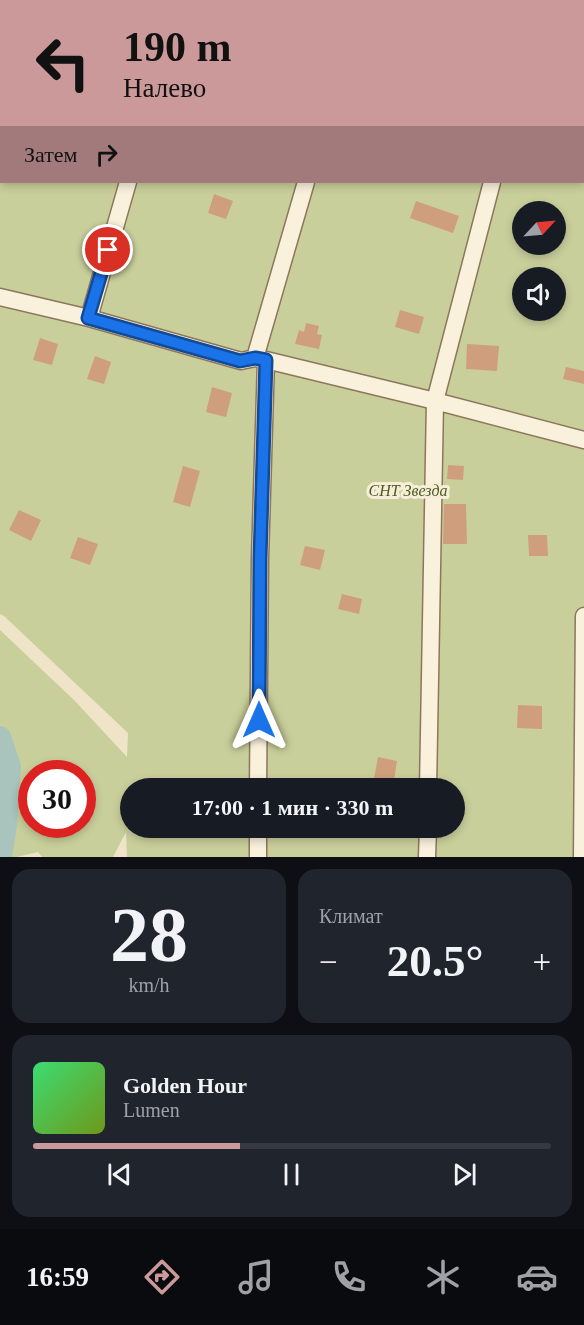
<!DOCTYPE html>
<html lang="ru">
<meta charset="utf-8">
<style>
:root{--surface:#171b24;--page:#20242c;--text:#f1f3f6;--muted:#9ea1a6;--line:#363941;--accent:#cc999b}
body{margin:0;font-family:"Times New Roman",serif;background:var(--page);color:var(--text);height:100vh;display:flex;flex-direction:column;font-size:22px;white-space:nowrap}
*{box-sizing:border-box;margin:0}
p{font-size:20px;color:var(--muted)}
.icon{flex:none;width:33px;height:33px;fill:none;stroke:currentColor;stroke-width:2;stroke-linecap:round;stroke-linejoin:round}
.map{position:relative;height:857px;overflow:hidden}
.sheet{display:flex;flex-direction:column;gap:12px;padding:12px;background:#0d0f14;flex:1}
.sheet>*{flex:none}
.guide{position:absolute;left:0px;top:0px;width:585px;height:183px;box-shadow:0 3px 9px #0003;background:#cc999b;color:#111;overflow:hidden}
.needle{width:39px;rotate:64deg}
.buttons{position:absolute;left:512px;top:201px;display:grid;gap:12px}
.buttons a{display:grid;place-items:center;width:54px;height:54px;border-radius:50%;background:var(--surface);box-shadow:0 3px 9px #0003;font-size:30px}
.speed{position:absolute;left:18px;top:760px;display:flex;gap:12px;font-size:30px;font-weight:700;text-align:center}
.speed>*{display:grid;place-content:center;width:78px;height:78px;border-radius:50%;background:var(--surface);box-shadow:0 3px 9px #0003;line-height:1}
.speed .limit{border:9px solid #d22;background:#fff;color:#111}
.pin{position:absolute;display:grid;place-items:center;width:51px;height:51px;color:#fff;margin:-26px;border:3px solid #fff;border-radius:50%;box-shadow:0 2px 6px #0007}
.me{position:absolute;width:66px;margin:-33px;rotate:0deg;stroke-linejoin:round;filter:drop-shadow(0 0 4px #0008)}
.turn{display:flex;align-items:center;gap:21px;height:126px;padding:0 24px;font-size:27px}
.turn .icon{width:78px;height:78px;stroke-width:2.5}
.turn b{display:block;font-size:42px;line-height:51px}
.then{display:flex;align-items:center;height:57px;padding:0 24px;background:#0003;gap:12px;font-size:22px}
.big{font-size:45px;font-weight:600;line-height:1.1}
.sheet .widget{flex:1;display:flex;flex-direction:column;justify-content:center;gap:9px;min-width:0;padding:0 21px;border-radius:18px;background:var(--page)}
.sheet .dial{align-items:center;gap:0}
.dial b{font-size:78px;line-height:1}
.song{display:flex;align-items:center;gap:18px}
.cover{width:72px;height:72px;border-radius:9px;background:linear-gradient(135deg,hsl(140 70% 55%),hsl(80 70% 35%))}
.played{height:6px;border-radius:3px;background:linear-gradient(90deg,var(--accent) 40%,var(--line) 40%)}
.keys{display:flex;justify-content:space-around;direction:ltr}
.heat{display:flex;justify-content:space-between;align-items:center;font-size:33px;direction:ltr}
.sheet .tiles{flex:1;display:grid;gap:12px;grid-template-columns:1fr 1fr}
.widget:last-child{grid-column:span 2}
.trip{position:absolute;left:120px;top:778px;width:345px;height:60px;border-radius:30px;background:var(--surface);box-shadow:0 3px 9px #0003;font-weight:600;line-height:60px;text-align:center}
.tabs{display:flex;height:96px;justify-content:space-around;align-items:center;background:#090b0e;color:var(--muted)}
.tabs .icon{width:42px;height:42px}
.tabs .active{color:var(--accent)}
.tabs b{font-size:27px;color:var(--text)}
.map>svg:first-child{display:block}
</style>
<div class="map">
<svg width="584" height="857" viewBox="0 0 584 857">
<rect width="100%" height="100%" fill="#f0e4c8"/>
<path fill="#c9cf9b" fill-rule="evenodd" d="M 0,0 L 584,0 L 584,857 L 127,857 L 126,832 L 113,857 L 42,857 L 38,852 L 17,857 L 0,857 L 0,630 L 75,701 L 127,757 L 128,733 L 4,616 L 0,614 ZM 2,2 L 584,2 L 584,182 L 2,182 ZM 522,212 L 555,212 L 555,244 L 522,244 ZM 522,278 L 555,278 L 555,310 L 522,310 ZM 32,774 L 82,774 L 82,825 L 32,825 ZM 130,789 L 454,789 L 454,828 L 130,828 Z"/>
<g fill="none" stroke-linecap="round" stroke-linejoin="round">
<path stroke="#a9c4bc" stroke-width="22" d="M 0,737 L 10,767 L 6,825 L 1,857"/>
</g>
<path fill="#cf9f7d" d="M 214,194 L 233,201 L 226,219 L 208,213 Z
M 416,201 L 459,216 L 453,233 L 410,218 Z
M 400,310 L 424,317 L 419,334 L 395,327 Z
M 306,323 L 319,326 L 317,334 L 322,335 L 319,349 L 295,344 L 299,330 L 304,332 Z
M 40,338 L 58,344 L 52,365 L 33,360 Z
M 467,344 L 499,346 L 497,371 L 466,369 Z
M 95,356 L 111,362 L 104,384 L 87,379 Z
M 566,367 L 584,371 L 584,384 L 563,379 Z
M 212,387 L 232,393 L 226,417 L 206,412 Z
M 448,465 L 464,466 L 463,480 L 447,479 Z
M 183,466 L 200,471 L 190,507 L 173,502 Z
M 444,504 L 466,504 L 467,544 L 443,544 Z
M 19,510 L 41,520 L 31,541 L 9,530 Z
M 528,535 L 547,535 L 548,556 L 529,556 Z
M 78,537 L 98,544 L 90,565 L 70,558 Z
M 305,546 L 325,550 L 320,570 L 300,565 Z
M 342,594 L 362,599 L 359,614 L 338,609 Z
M 518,705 L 542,706 L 542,729 L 517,728 Z
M 378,757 L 397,761 L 393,787 L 373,784 Z"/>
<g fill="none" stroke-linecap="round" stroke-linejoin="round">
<g stroke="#8d765c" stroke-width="19">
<path id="minor" d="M 181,2 L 181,0
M 357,2 L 358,0
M 539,2 L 540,0
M 0,14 L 2,8
M 0,297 L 89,318 L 241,361 L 255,358 L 266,360 L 435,401 L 584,440
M 89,318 L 128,182
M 255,358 L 306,182
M 258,789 L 260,558 L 266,360
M 428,789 L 435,401 L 492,182
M 258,857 L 258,828
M 427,857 L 428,828
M 582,857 L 584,616"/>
</g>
<use href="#minor" stroke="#faf1dc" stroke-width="16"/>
</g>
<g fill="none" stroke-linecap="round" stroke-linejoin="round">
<g stroke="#114b97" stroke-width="15">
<path id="route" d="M 108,250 L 88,318 L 240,361 L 255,358 L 266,360 L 260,558 L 259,720"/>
</g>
<use href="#route" stroke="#1a73e8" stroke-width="10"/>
</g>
<g text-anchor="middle" stroke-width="6" stroke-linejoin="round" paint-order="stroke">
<g font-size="16" font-style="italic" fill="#4d5a26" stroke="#f7eed8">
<text x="408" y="496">СНТ Звезда</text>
</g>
</g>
</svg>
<div class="buttons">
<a><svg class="needle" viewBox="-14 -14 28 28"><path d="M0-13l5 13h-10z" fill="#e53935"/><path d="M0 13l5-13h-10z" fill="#9ea1a6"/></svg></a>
<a><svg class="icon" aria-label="sound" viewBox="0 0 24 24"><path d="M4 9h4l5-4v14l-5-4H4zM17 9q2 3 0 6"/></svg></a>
</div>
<div class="speed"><div class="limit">30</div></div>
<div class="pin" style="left:108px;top:250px;background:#d93025"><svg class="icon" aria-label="arrive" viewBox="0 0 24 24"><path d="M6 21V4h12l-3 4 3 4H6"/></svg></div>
<svg class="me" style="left:259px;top:720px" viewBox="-20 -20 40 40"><path d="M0-17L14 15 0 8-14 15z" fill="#1a73e8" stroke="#fff" stroke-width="4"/></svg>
<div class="trip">17:00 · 1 мин · 330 m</div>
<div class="guide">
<div class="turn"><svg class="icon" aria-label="left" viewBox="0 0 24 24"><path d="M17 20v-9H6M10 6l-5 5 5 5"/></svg><div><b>190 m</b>Налево</div></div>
<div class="then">Затем<svg class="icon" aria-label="right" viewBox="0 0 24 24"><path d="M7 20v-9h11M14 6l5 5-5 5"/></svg></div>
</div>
</div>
<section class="sheet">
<div class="tiles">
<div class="widget dial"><b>28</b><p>km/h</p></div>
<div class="widget"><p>Климат</p>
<div class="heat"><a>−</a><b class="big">20.5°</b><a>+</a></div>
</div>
<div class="widget">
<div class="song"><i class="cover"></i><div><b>Golden Hour</b><p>Lumen</p></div></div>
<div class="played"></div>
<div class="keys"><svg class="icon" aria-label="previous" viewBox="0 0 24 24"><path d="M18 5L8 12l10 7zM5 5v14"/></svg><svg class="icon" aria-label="pause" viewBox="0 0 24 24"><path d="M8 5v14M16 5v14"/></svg><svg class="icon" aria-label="next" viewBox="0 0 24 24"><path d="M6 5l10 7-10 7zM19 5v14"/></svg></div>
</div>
</div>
</section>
<nav class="tabs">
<b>16:59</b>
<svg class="icon active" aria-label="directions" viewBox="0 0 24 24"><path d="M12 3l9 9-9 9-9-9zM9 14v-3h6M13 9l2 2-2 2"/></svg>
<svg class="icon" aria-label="music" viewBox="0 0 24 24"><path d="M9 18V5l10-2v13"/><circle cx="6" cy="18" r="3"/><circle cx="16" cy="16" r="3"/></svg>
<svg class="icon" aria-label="phone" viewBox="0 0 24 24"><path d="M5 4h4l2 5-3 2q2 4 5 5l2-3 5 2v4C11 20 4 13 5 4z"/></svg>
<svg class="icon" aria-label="climate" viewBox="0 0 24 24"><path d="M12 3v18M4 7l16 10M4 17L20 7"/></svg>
<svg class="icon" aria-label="car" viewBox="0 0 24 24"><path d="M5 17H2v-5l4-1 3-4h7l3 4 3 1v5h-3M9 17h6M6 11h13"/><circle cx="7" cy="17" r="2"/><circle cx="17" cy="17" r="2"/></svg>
</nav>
